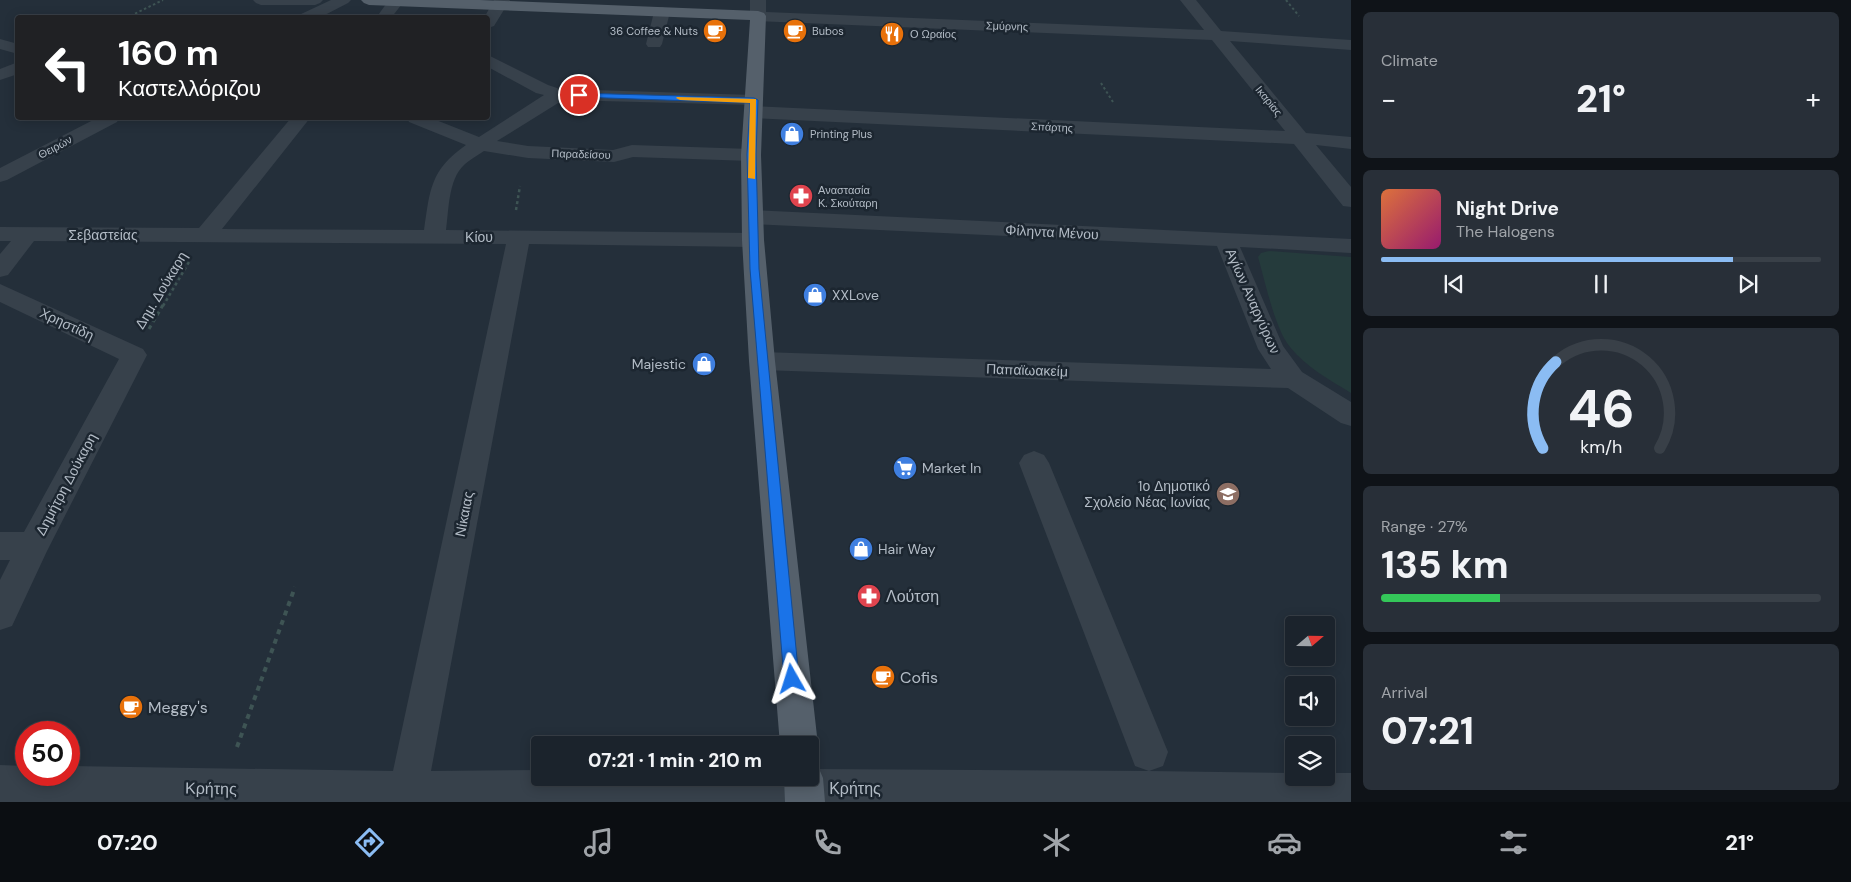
<!DOCTYPE html>
<meta charset="utf-8">
<style>
:root{--surface:#1b232c;--page:#282f38;--text:#f1f3f6;--muted:#a0a4a9;--line:#394048;--accent:#8bbcf3}
body{margin:0;font-family:"DM Sans",sans-serif;background:var(--page);color:var(--text);height:100vh;display:flex;flex-direction:column;font-size:19px;white-space:nowrap}
*{box-sizing:border-box;margin:0}
p{font-size:16px;color:var(--muted)}
.icon{flex:none;width:28px;height:28px;fill:none;stroke:currentColor;stroke-width:2;stroke-linecap:round;stroke-linejoin:round}
.map{position:relative;flex:1;overflow:hidden}
.sheet{display:flex;flex-direction:column;gap:12px;padding:12px;background:#0f1318;width:500px}
.sheet>*{flex:none}
.hud{position:absolute;left:15px;top:15px;width:475px;height:105px;border-radius:5px;box-shadow:0 2px 12px #0003,0 0 0 1px var(--line);background:#202124;color:#fff;overflow:hidden}
.needle{width:32px;rotate:70deg}
.buttons{position:absolute;left:1285px;top:616px;display:grid;gap:10px}
.buttons a{display:grid;place-items:center;width:50px;height:50px;border-radius:5px;background:var(--surface);box-shadow:0 2px 12px #0003,0 0 0 1px var(--line);font-size:25px}
.speed{position:absolute;left:15px;top:721px;display:flex;gap:10px;font-size:25px;font-weight:700;text-align:center}
.speed>*{display:grid;place-content:center;width:65px;height:65px;border-radius:50%;background:var(--surface);box-shadow:0 2px 12px #0003,0 0 0 1px var(--line);line-height:1}
.speed .limit{border:8px solid #d22;background:#fff;color:#111}
.pin{position:absolute;display:grid;place-items:center;width:42px;height:42px;color:#fff;margin:-21px;border:2px solid #fff;border-radius:50%;box-shadow:0 1px 5px #0007}
.me{position:absolute;width:55px;margin:-28px;rotate:354deg;stroke-linejoin:round;filter:drop-shadow(0 0 4px #0008)}
.turn{display:flex;align-items:center;gap:18px;height:105px;padding:0 20px;font-size:22px}
.turn .icon{width:65px;height:65px;stroke-width:2.5}
.turn b{display:block;font-size:35px;line-height:42px}
.big{font-size:38px;font-weight:800;line-height:1.1}
.sheet .widget{flex:1;display:flex;flex-direction:column;justify-content:center;gap:8px;min-width:0;padding:0 18px;border-radius:8px;background:var(--page)}
.sheet .dial{align-items:center;gap:0}
.dial svg{height:130px;overflow:visible;fill:none;stroke:var(--line);stroke-width:7;stroke-linecap:round;text-anchor:middle}
.dial text{fill:var(--text);stroke:none}
.song{display:flex;align-items:center;gap:15px}
.cover{width:60px;height:60px;border-radius:8px;background:linear-gradient(135deg,hsl(20 70% 55%),hsl(320 70% 35%))}
.played{height:5px;border-radius:2px;background:linear-gradient(90deg,var(--accent) 80%,var(--line) 80%)}
.keys{display:flex;justify-content:space-around;direction:ltr}
.heat{display:flex;justify-content:space-between;align-items:center;font-size:28px;direction:ltr}
.charge{height:8px;border-radius:4px;background:linear-gradient(90deg,#34c759 27%,var(--line) 0)}
.trip{position:absolute;left:531px;top:736px;width:288px;height:50px;border-radius:5px;background:var(--surface);box-shadow:0 2px 12px #0003,0 0 0 1px var(--line);font-weight:800;line-height:50px;text-align:center}
.tab-bar{display:flex;height:80px;justify-content:space-around;align-items:center;background:#0b0e12;color:var(--muted)}
.tab-bar .icon{width:35px;height:35px}
.tab-bar .on{color:var(--accent)}
.tab-bar b{font-size:22px;color:var(--text)}
main{display:flex;flex:1;min-height:0}
.map>svg:first-child{display:block}
</style>
<main>
<div class="map">
<svg width="1351" height="802" viewBox="0 0 1351 802">
<rect width="100%" height="100%" fill="#242f3a"/>
<path fill="#253b3c" d="M 1269,251 L 1351,257 L 1351,393 C 1330,380 1306,367 1290,347 C 1275,329 1265,281 1258,257 L 1261,253 Z"/>
<g fill="none" stroke-linecap="round" stroke-linejoin="round">
<path stroke="#3e5454" stroke-width="2" stroke-dasharray="2.5 2.5" stroke-linecap="butt" d="M 1286,0 L 1299,16
M 126,18 L 163,0
M 1101,83 L 1113,102"/>
<path stroke="#3e5454" stroke-width="2.5" stroke-dasharray="3 3" stroke-linecap="butt" d="M 516,210 L 520,186
M 163,306 L 189,262"/>
<path stroke="#3e5454" stroke-width="3" stroke-dasharray="4 4" stroke-linecap="butt" d="M 149,329 L 163,305"/>
<path stroke="#3e5454" stroke-width="4" stroke-dasharray="5 5" stroke-linecap="butt" d="M 237,747 L 295,587"/>
<path fill="#37414b" fill-rule="evenodd" d="M 253,0 L 323,0 L 320,3 L 315,5 L 261,5 L 256,3 Z
M 331,0 L 351,0 L 348,3 L 319,18 L 298,18 L 299,15 Z
M 389,0 L 405,0 L 391,18 L 376,18 Z
M 494,0 L 510,0 L 494,26 L 488,28 L 488,18 L 484,18 Z
M 750,0 L 766,0 L 766,12 L 1204,30 L 1180,0 L 1196,0 L 1221,31 L 1351,40 L 1351,50 L 1230,41 L 1306,133 L 1351,137 L 1351,149 L 1316,145 L 1351,187 L 1351,207 L 1343,206 L 1294,144 L 753,118 L 746,116 L 744,112 L 746,108 L 753,106 L 1285,131 L 1212,40 L 758,21 L 752,19 L 750,16 Z
M 662,7 L 667,9 L 670,12 L 662,44 L 660,47 L 648,47 L 646,44 L 654,12 L 657,9 Z
M 0,39 L 18,44 L 18,54 L 0,49 Z
M 488,55 L 548,85 L 560,89 L 754,95 L 760,96 L 763,100 L 760,104 L 754,105 L 563,100 L 497,141 L 528,146 L 613,150 L 632,145 L 751,149 L 758,151 L 761,155 L 758,159 L 751,161 L 633,157 L 614,162 L 528,158 L 484,151 C 477,156 469,160 464,165 C 448,180 449,210 446,230 L 753,233 L 761,235 L 764,240 L 761,245 L 753,247 L 529,244 L 431,771 L 540,770 L 540,778 L 810,778 L 810,769 L 1149,771 L 1135,766 L 1019,463 L 1024,455 L 1034,451 L 1044,455 L 1049,463 L 1168,752 L 1163,766 L 1149,771 L 1294,773 L 1294,778 L 1326,778 L 1326,773 L 1351,773 L 1351,802 L 0,802 L 0,765 L 26,766 L 26,775 L 69,775 L 69,766 L 393,771 L 506,244 L 34,241 L 8,275 L 0,277 L 0,254 L 11,241 L 0,241 L 0,227 L 199,228 L 291,118 L 310,118 L 222,229 L 424,230 C 430,190 430,170 466,145 L 409,122 L 407,118 L 431,118 L 479,137 L 544,95 L 536,93 L 488,67 Z
M 18,62 L 18,74 L 0,80 L 0,69 Z
M 97,118 L 119,118 L 117,122 L 7,180 L 0,182 L 0,168 Z
M 753,210 L 1351,239 L 1351,253 L 1240,247 L 1283,346 L 1302,372 L 1351,402 L 1351,426 L 1341,423 L 1288,388 L 762,370 L 753,367 L 749,361 L 753,355 L 762,352 L 1271,369 L 1258,349 L 1217,246 L 753,224 L 745,222 L 742,217 L 745,212 Z
M 0,284 L 143,349 L 147,355 L 47,551 L 12,626 L 0,630 L 0,580 L 10,560 L 0,560 L 0,532 L 24,532 L 119,359 L 0,302 Z"/>
<path fill="#55606b" fill-rule="evenodd" d="M 361,0 L 480,0 L 758,11 L 764,13 L 766,16 L 761,155 L 764,240 L 775,361 L 818,745 L 812,758 L 810,759 L 810,745 L 780,745 L 749,361 L 742,240 L 741,155 L 750,20 L 369,5 L 364,3 Z
M 810,761 L 817,764 L 823,778 L 825,802 L 785,802 L 784,778 L 810,778 Z"/>
</g>
<path fill="#1a73e8" stroke="#114b97" d="M 576,93 L 754,98 L 758,100 L 756,154 L 759,269 L 799,679 L 797,684 L 792,686 L 787,684 L 784,679 L 750,269 L 747,154 L 750,103 L 579,97 L 575,95 Z"/>
<path fill="#f59e0b" d="M 677,97 L 756,99 L 755,179 L 748,178 L 750,103 L 680,100 L 676,98 Z"/>
<defs>
<g id="cafe-disc" transform="scale(1.25)"><circle r="9.5" fill="#e8710a" stroke="#1c2630"/><path d="M-5.5-4.5H6V0H3Q3 3.5 0 3.5H-2.5Q-5.5 3.5-5.5 0ZM3-3.2v2h1.7v-2ZM-6 4.5H4V6H-6Z" fill="#fff"/></g>
<g id="restaurant-disc" transform="scale(1.25)"><circle r="9.5" fill="#e8710a" stroke="#1c2630"/><path d="M-5-6h1v4h1v-4h1v4h1v-4h1v5L-1.5 .5V6h-2V.5L-5-1ZM5-6V6H3V1.5H1.5Q1.5-4 5-6Z" fill="#fff"/></g>
<g id="shop-disc" transform="scale(1.25)"><circle r="9.5" fill="#3f7fe0" stroke="#1c2630"/><path d="M-5-2.5h2.3a2.7 3.5 0 0 1 5.4 0H5L5.5 6h-11ZM-1.5-2.5h3a1.5 2.3 0 0 0-3 0Z" fill="#fff"/></g>
<g id="pharmacy-disc" transform="scale(1.25)"><circle r="9.5" fill="#e0444e" stroke="#1c2630"/><path d="M-2-6h4v4h4v4h-4v4h-4v-4h-4v-4h4Z" fill="#fff"/></g>
<g id="supermarket-disc" transform="scale(1.25)"><circle r="9.5" fill="#3f7fe0" stroke="#1c2630"/><path d="M-6-5.5h2.5l.6 2H6L4.5 2H-2.5L-4.4-4H-6ZM-1.5 3.2a1.3 1.3 0 1 0 .1 0ZM3 3.2a1.3 1.3 0 1 0 .1 0Z" fill="#fff"/></g>
<g id="school-disc" transform="scale(1.25)"><circle r="9.5" fill="#8d6e63" stroke="#1c2630"/><path d="M0-5L7-2L0 1L-7-2ZM-4 1L0 2.5L4 1V4Q0 6-4 4Z" fill="#fff"/></g>
</defs>
<g fill-rule="evenodd">
<use href="#cafe-disc" x="715" y="31"/>
<use href="#cafe-disc" x="795" y="31"/>
<use href="#restaurant-disc" x="892" y="34"/>
<use href="#shop-disc" x="792" y="134"/>
<use href="#pharmacy-disc" x="801" y="196"/>
<use href="#shop-disc" x="815" y="295"/>
<use href="#shop-disc" x="704" y="364"/>
<use href="#supermarket-disc" x="905" y="468"/>
<use href="#school-disc" x="1228" y="494"/>
<use href="#shop-disc" x="861" y="549"/>
<use href="#pharmacy-disc" x="869" y="596"/>
<use href="#cafe-disc" x="883" y="677"/>
<use href="#cafe-disc" x="131" y="707"/>
</g>
<g text-anchor="middle" stroke-width="5" stroke-linejoin="round" paint-order="stroke">
<g font-size="11" fill="#b3bcc6" stroke="#1c2630">
<text transform="translate(1007 26) rotate(2)" y="4">Σμύρνης</text>
<text transform="translate(1269 101) rotate(51)" y="4">Ικαρίας</text>
<text transform="translate(1052 127) rotate(3)" y="4">Σπάρτης</text>
<text transform="translate(55 147) rotate(-28)" y="4">Θειρών</text>
<text transform="translate(581 154) rotate(2)" y="4">Παραδείσου</text>
</g>
<g font-size="11" fill="#b3bcc6" stroke="#1c2630" text-anchor="start">
<text x="698" y="35" text-anchor="end">36 Coffee &amp; Nuts</text>
<text x="812" y="35">Bubos</text>
<text x="910" y="38">Ο Ωραίος</text>
<text x="810" y="138">Printing Plus</text>
<text x="818" y="194">Αναστασία<tspan x="818" dy="13">Κ. Σκούταρη</tspan></text>
</g>
<g font-size="14" fill="#b3bcc6" stroke="#1c2630">
<text transform="translate(1052 232) rotate(3)" y="5">Φίληντα Μένου</text>
<text x="103" y="240">Σεβαστείας</text>
<text x="479" y="242">Κίου</text>
<text transform="translate(161 290) rotate(-59)" y="5">Δημ. Δούκαρη</text>
<text transform="translate(1253 301) rotate(66)" y="5">Αγίων Αναργύρων</text>
<text transform="translate(67 324) rotate(25)" y="5">Χρηστίδη</text>
<text transform="translate(1027 370) rotate(2)" y="5">Παπαϊωακείμ</text>
<text transform="translate(66 484) rotate(-62)" y="5">Δημήτρη Δούκαρη</text>
<text transform="translate(464 514) rotate(-79)" y="5">Νίκαιας</text>
</g>
<g font-size="14" fill="#b3bcc6" stroke="#1c2630" text-anchor="start">
<text x="832" y="300">XXLove</text>
<text x="686" y="369" text-anchor="end">Majestic</text>
<text x="922" y="473">Market In</text>
<text x="1210" y="491" text-anchor="end">1ο Δημοτικό<tspan x="1210" dy="16">Σχολείο Νέας Ιωνίας</tspan></text>
<text x="878" y="554">Hair Way</text>
</g>
<g font-size="16" fill="#b3bcc6" stroke="#1c2630" text-anchor="start">
<text x="886" y="602">Λούτση</text>
<text x="900" y="683">Cofis</text>
<text x="148" y="713">Meggy's</text>
</g>
<g font-size="16" fill="#b3bcc6" stroke="#1c2630">
<text transform="translate(211 788) rotate(1)" y="6">Κρήτης</text>
<text x="855" y="794">Κρήτης</text>
</g>
</g>
</svg>
<div class="buttons">
<a><svg class="needle" viewBox="-14 -14 28 28"><path d="M0-13l5 13h-10z" fill="#e53935"/><path d="M0 13l5-13h-10z" fill="#a0a4a9"/></svg></a>
<a><svg class="icon" aria-label="sound" viewBox="0 0 24 24"><path d="M4 9h4l5-4v14l-5-4H4zM17 9q2 3 0 6"/></svg></a>
<a><svg class="icon" aria-label="layers" viewBox="0 0 24 24"><path d="M12 4l9 5-9 5-9-5zM3 14l9 5 9-5"/></svg></a>
</div>
<div class="speed"><div class="limit">50</div></div>
<div class="pin" style="left:579px;top:95px;background:#d93025"><svg class="icon" aria-label="arrive" viewBox="0 0 24 24"><path d="M6 21V4h12l-3 4 3 4H6"/></svg></div>
<svg class="me" style="left:792px;top:679px" viewBox="-20 -20 40 40"><path d="M0-17L14 15 0 8-14 15z" fill="#1a73e8" stroke="#fff" stroke-width="4"/></svg>
<div class="trip">07:21 · 1 min · 210 m</div>
<div class="hud">
<div class="turn"><svg class="icon" aria-label="left" viewBox="0 0 24 24"><path d="M17 20v-9H6M10 6l-5 5 5 5"/></svg><div><b>160 m</b>Καστελλόριζου</div></div>
</div>
</div>
<section class="sheet">
<div class="widget"><p>Climate</p>
<div class="heat"><a>−</a><b class="big">21°</b><a>+</a></div>
</div>
<div class="widget">
<div class="song"><i class="cover"></i><div><b>Night Drive</b><p>The Halogens</p></div></div>
<div class="played"></div>
<div class="keys"><svg class="icon" aria-label="previous" viewBox="0 0 24 24"><path d="M18 5L8 12l10 7zM5 5v14"/></svg><svg class="icon" aria-label="pause" viewBox="0 0 24 24"><path d="M8 5v14M16 5v14"/></svg><svg class="icon" aria-label="next" viewBox="0 0 24 24"><path d="M6 5l10 7-10 7zM19 5v14"/></svg></div>
</div>
<div class="widget dial"><svg viewBox="0 0 100 80">
<path d="M14 69A42 42 0 1 1 86 69"/>
<path d="M14 69A42 42 0 0 1 22 16" stroke="#8bbcf3"/>
<text x="50" y="56" font-size="32" font-weight="700">46</text>
<text x="50" y="72" font-size="11">km/h</text>
</svg></div>
<div class="widget"><p>Range · 27%</p><b class="big">135 km</b><div class="charge"></div></div>
<div class="widget"><p>Arrival</p><b class="big">07:21</b></div>
</section>
</main>
<nav class="tab-bar">
<b>07:20</b>
<svg class="icon on" aria-label="directions" viewBox="0 0 24 24"><path d="M12 3l9 9-9 9-9-9zM9 14v-3h6M13 9l2 2-2 2"/></svg>
<svg class="icon" aria-label="music" viewBox="0 0 24 24"><path d="M9 18V5l10-2v13"/><circle cx="6" cy="18" r="3"/><circle cx="16" cy="16" r="3"/></svg>
<svg class="icon" aria-label="phone" viewBox="0 0 24 24"><path d="M5 4h4l2 5-3 2q2 4 5 5l2-3 5 2v4C11 20 4 13 5 4z"/></svg>
<svg class="icon" aria-label="climate" viewBox="0 0 24 24"><path d="M12 3v18M4 7l16 10M4 17L20 7"/></svg>
<svg class="icon" aria-label="car" viewBox="0 0 24 24"><path d="M5 17H2v-5l4-1 3-4h7l3 4 3 1v5h-3M9 17h6M6 11h13"/><circle cx="7" cy="17" r="2"/><circle cx="17" cy="17" r="2"/></svg>
<svg class="icon" aria-label="filters" viewBox="0 0 24 24"><path d="M4 7h16M4 17h16"/><circle cx="9" cy="7" r="2"/><circle cx="15" cy="17" r="2"/></svg>
<b>21°</b>
</nav>
